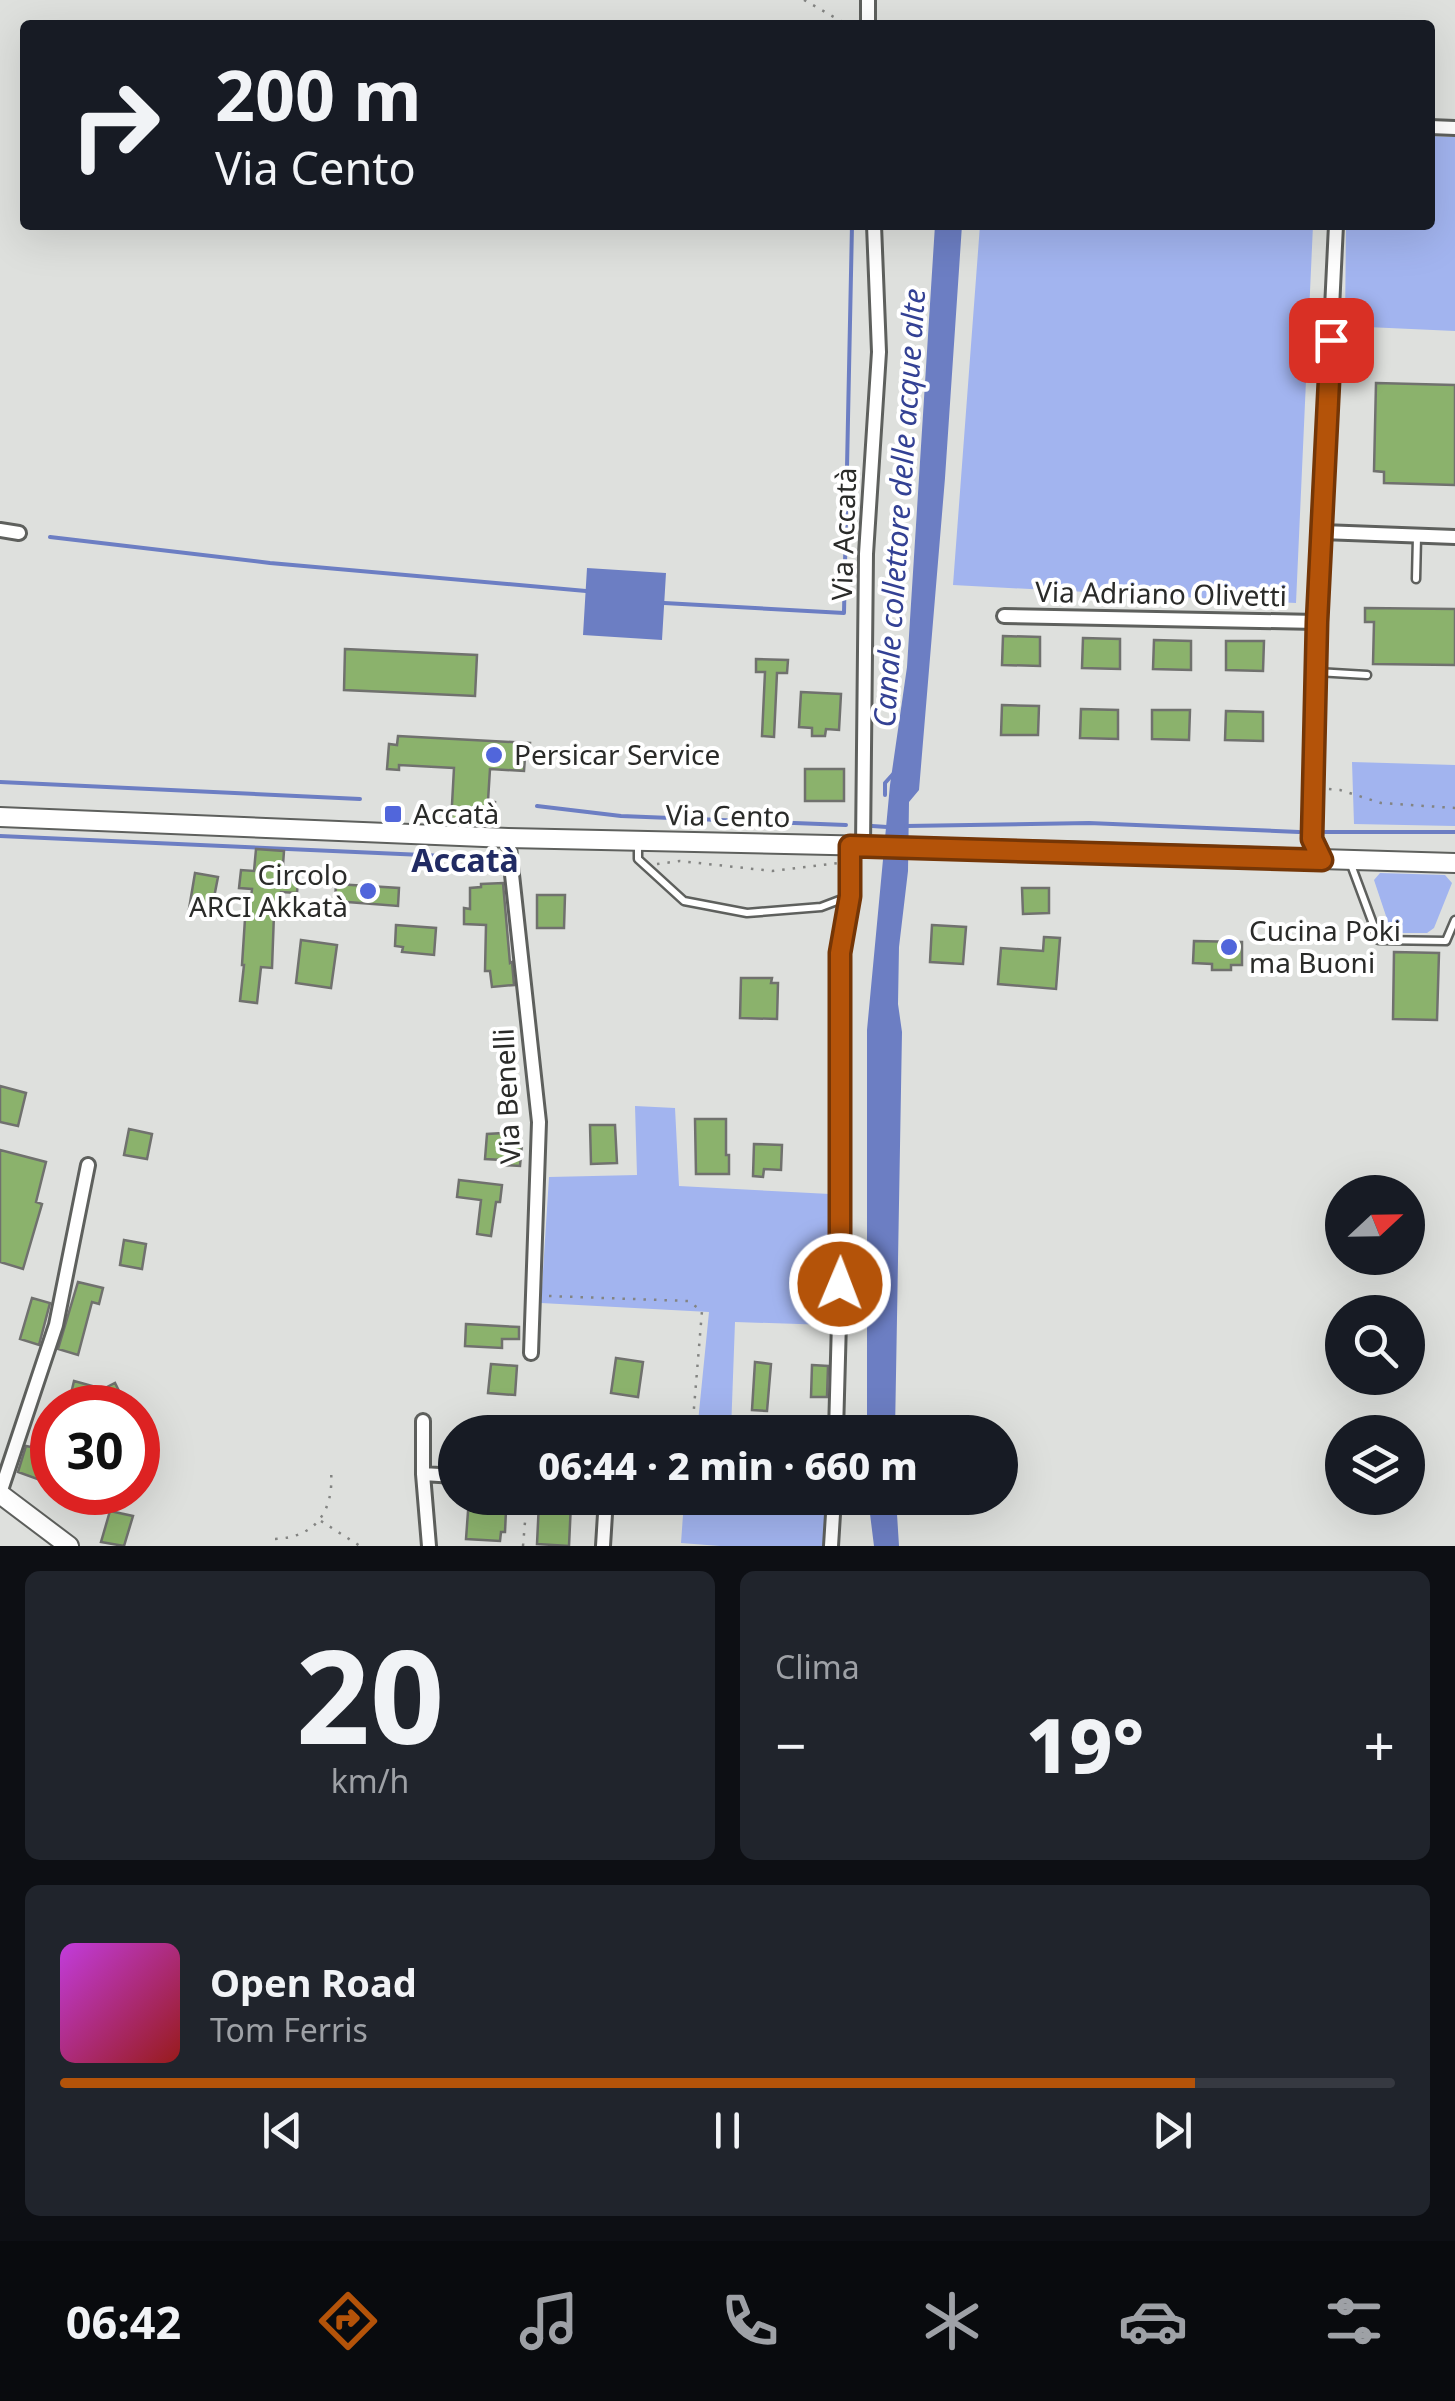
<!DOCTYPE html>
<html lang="it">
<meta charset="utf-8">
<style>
:root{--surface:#171b24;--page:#20242c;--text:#f1f3f6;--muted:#9ea1a6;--line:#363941;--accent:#b45309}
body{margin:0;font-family:"Noto Sans",sans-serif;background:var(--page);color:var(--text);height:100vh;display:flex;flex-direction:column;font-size:38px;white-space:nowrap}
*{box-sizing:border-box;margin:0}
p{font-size:32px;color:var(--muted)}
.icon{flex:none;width:55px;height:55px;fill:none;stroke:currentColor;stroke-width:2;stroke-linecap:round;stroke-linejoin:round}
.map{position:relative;height:1546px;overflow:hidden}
.side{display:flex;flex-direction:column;gap:25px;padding:25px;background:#0d0f14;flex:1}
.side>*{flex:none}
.hud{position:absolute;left:20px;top:20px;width:1415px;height:210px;border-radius:10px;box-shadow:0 10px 40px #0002;background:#171b24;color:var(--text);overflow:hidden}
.needle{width:65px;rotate:68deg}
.fabs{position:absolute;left:1325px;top:1175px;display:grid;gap:20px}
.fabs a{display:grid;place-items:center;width:100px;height:100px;border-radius:50%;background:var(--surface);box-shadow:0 10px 40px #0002;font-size:50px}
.speed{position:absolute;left:30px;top:1385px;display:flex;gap:20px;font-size:50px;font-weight:700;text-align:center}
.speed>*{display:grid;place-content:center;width:130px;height:130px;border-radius:50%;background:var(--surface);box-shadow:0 10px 40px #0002;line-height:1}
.speed .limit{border:15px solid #d22;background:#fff;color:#111}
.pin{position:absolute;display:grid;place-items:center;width:85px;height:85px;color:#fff;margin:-42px;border-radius:20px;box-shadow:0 5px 15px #0006}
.me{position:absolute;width:110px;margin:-55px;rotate:1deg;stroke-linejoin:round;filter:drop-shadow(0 0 8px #0008)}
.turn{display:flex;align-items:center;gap:35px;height:210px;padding:0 30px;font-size:45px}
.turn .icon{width:130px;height:130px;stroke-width:2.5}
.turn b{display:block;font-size:70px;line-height:85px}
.big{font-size:75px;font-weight:800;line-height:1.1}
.side .card{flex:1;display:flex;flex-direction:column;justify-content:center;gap:15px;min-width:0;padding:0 35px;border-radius:15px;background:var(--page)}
.side .dial{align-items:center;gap:0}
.dial b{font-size:130px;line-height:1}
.song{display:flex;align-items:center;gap:30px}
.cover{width:120px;height:120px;border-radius:15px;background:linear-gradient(135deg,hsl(290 70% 55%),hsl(0 70% 35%))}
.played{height:10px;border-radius:5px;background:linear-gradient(90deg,var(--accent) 85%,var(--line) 85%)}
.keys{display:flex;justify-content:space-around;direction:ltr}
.heat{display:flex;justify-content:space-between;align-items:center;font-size:55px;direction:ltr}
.side .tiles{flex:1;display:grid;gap:25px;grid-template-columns:1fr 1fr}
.card:last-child{grid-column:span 2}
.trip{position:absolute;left:438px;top:1415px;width:580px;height:100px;border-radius:50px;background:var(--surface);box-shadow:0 10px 40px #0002;font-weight:800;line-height:100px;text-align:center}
.menu{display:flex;height:160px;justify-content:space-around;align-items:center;background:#090b0e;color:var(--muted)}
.menu .icon{width:70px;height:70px}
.menu .on{color:var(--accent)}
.menu b{font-size:45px;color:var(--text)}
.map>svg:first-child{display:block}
</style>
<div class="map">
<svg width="1455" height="1546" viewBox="0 0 1455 1546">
<rect width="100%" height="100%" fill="#dee0dd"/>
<path fill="#a2b4ef" d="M 1430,136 L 1455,137 L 1455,331 L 1345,326 L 1346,225 L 1430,225 Z
M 980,225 L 1313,225 L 1296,603 L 953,585 Z
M 1352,762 L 1455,765 L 1455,826 L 1354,824 Z
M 1380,873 L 1445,875 L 1452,883 L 1434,928 L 1427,933 L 1396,933 L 1390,928 L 1374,880 Z
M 635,1106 L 675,1108 L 679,1186 L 830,1194 L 828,1325 L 735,1322 L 731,1431 L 737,1432 L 697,1432 L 709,1312 L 541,1303 L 549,1177 L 637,1175 Z
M 716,1498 L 828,1498 L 826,1546 L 720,1546 L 681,1543 L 683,1515 L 715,1515 Z"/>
<path fill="#6c7ec3" d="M 935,225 L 962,225 L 945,478 L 919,790 L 909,802 L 908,871 L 899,947 L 898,1004 L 902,1032 L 895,1432 L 867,1432 L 867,1030 L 890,785 L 907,667 Z
M 587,568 L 666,573 L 662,640 L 583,635 Z
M 868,1498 L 896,1498 L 899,1546 L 874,1546 Z"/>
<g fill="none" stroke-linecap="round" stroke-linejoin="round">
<path stroke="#6c7ec3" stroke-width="4" d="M 50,537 L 270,563 L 586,591
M 664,603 L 844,613 L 852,225
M 0,782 L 360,799
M 885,795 L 885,783 L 894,773
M 537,806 L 621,816 L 846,825
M 872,826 L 887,827
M 906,826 L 1089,823 L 1299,832
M 1325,832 L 1455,832
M 0,836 L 468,857"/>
</g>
<path fill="#8bb26c" stroke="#70716e" stroke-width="2.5" d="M 1376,383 L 1455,385 L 1455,485 L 1384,483 L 1384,472 L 1374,471 Z
M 1365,608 L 1455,609 L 1455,665 L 1373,664 L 1374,622 L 1365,622 Z
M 1003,636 L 1040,637 L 1040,666 L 1002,665 Z
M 1083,638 L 1120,639 L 1120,669 L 1082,668 Z
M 1154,640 L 1191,641 L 1191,670 L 1153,669 Z
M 1226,641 L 1264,641 L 1263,671 L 1226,670 Z
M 345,649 L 477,655 L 475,696 L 344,690 Z
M 756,659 L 788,660 L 787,673 L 777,673 L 774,737 L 762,736 L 765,672 L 756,672 Z
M 801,692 L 841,694 L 839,730 L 826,729 L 825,736 L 812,736 L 812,728 L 799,727 Z
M 1002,705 L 1039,706 L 1038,735 L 1001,735 Z
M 1081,709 L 1118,710 L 1118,739 L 1080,738 Z
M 1152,710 L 1190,710 L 1189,740 L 1152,739 Z
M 1226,711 L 1263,712 L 1263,741 L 1225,740 Z
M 398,736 L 530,743 L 529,758 L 525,757 L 524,771 L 490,769 L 488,801 L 495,802 L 493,825 L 451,823 L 454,768 L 399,765 L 399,770 L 387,769 L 389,744 L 397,745 Z
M 805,769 L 844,769 L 844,801 L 805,801 Z
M 256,849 L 284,851 L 282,879 L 298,881 L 297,893 L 281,892 L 279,915 L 274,914 L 272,968 L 261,967 L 257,1003 L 240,1001 L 244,965 L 242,965 L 245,919 L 249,919 L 252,889 L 239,888 L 241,870 L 254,871 Z
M 195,873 L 218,877 L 211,913 L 189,909 Z
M 503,883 L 510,963 L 512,962 L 514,985 L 492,987 L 490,971 L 485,971 L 486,925 L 464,924 L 464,908 L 470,909 L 470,888 L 481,887 L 481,884 Z
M 336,884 L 399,888 L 398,906 L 335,901 Z
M 1022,888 L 1049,888 L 1049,913 L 1023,914 Z
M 537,895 L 565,895 L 564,928 L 537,928 Z
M 396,925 L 436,928 L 434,955 L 402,952 L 403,947 L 395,946 Z
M 932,925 L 966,927 L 963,964 L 930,962 Z
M 1044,937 L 1060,938 L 1056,989 L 998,984 L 1001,948 L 1043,951 Z
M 301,940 L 337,945 L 331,988 L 296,983 Z
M 1194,941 L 1242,942 L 1242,965 L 1231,965 L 1231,970 L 1212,970 L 1212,964 L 1193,963 Z
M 1394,952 L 1439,953 L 1437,1020 L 1393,1019 Z
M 741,978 L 772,978 L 771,983 L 778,983 L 777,1019 L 740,1018 Z
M 0,1086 L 26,1093 L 18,1126 L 0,1122 Z
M 695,1119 L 726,1119 L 726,1155 L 729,1155 L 729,1174 L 696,1174 Z
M 590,1125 L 615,1125 L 617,1163 L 591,1164 Z
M 129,1129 L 152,1134 L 147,1159 L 124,1155 Z
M 503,1129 L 520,1130 L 519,1144 L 522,1144 L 520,1166 L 502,1165 L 502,1160 L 485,1159 L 487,1134 L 503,1133 Z
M 754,1144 L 782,1145 L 781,1170 L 764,1169 L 763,1177 L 753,1176 Z
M 0,1150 L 46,1162 L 36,1202 L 42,1204 L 23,1269 L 0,1262 Z
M 459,1180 L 502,1185 L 500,1202 L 496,1202 L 491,1236 L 477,1234 L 481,1200 L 457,1197 Z
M 124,1240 L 146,1244 L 142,1269 L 120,1265 Z
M 78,1282 L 103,1288 L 99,1304 L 92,1302 L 78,1355 L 58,1349 Z
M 32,1298 L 50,1303 L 39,1345 L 20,1339 Z
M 466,1324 L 519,1327 L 519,1339 L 502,1339 L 502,1348 L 465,1346 Z
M 616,1358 L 643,1362 L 638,1397 L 611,1393 Z
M 755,1362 L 771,1364 L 767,1411 L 752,1410 Z
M 491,1364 L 517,1366 L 515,1395 L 488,1393 Z
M 812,1365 L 828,1366 L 827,1397 L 811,1397 Z
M 74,1381 L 103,1389 L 115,1383 L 123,1399 L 109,1408 L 68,1406 Z
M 38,1426 L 52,1432 L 52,1448 L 40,1480 L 18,1472 L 26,1446 L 31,1447 Z
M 469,1498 L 503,1499 L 503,1510 L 506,1510 L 505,1532 L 501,1532 L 500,1541 L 466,1539 Z
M 539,1502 L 571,1503 L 569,1546 L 537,1544 Z
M 110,1511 L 133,1516 L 124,1546 L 101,1542 Z"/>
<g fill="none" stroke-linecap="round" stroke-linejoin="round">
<g stroke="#5e605d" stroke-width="11">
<path id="lane" d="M 1416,579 L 1417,537
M 1317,672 L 1367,675
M 638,843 L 638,859 L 684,901 L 747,913 L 821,907 L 850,896
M 1350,862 L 1379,940 L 1446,941 L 1455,920"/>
</g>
<g stroke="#5e605d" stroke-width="18">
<path id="street" d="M 868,25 L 868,0
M 1430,127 L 1455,128
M 0,530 L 19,533
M 1322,532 L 1455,537
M 1004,616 L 1317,622
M 508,838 L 539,1122 L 531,1353
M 863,846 L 866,554 L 879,352 L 874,225
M 1323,860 L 1312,839 L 1317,622 L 1336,225
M 423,1421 L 423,1474 L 429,1546
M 836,1432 L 841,1247 L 840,953 L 850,896 L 850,846
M 423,1474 L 455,1476
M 0,1493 L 56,1325 L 88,1165
M 603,1546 L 606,1498
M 831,1546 L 834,1498"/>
</g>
<g stroke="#5e605d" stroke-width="22">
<path id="secondary" d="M 0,817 L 508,838 L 876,846 L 1455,863
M 0,1494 L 69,1546"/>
</g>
<path stroke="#838482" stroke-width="2.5" stroke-dasharray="2.5 8" stroke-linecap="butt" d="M 804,0 L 848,25
M 1329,789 L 1340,790 L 1381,803 L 1455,808
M 657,864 L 680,861 L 772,871 L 838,863
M 549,1296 L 688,1301 L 702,1311 L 692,1432
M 321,1521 L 360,1546
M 275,1539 C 317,1537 334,1510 331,1471
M 523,1546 L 527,1498"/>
<use href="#lane" stroke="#fff" stroke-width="6"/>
<use href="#street" stroke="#fff" stroke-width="12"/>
<use href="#secondary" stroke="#fff" stroke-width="18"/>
</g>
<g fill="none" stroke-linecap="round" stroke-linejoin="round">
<g stroke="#753606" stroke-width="25">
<path id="route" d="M 840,1284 L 840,953 L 850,896 L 850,846 L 1322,860 L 1312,839 L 1317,622 L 1331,340"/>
</g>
<use href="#route" stroke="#b45309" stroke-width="18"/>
</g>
<g fill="#5166db" stroke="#fff" stroke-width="4">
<circle cx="494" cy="755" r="10"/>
<rect x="383" y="804" width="20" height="20" rx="5"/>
<circle cx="368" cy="891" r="10"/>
<circle cx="1229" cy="947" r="10"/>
</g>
<g text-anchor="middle" stroke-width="8" stroke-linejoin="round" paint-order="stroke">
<g font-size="28" fill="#2a2b29" stroke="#fff">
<text transform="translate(844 534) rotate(-88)" y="10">Via Accatà</text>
<text transform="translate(1161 594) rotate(1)" y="10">Via Adriano Olivetti</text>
<text transform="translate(728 816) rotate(1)" y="10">Via Cento</text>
<text transform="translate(507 1096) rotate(-93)" y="10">Via Benelli</text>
</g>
<g font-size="28" fill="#2a2b29" stroke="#fff" text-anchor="start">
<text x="514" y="765">Persicar Service</text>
<text x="413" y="824">Accatà</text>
<text x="348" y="885" text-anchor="end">Circolo<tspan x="348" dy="32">ARCI Akkatà</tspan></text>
<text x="1249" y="941">Cucina Poki<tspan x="1249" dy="32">ma Buoni</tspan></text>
</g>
<g font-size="30" font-style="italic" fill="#334194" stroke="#fff">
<text transform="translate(900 508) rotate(-86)" y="10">Canale collettore delle acque alte</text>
</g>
<g font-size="32" font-weight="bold" fill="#212b63" stroke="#fff">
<text x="465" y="872">Accatà</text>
</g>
</g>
</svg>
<div class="fabs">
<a><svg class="needle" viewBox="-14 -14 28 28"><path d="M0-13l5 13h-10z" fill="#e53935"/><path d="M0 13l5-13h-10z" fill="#9ea1a6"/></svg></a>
<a><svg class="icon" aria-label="search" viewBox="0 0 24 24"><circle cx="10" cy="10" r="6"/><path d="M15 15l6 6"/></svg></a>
<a><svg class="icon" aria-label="layers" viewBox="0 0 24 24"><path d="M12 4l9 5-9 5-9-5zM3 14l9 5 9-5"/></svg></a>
</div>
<div class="speed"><div class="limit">30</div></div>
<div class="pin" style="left:1331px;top:340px;background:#d93025"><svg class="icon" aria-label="arrive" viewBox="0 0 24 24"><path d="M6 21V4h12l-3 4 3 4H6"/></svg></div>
<svg class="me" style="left:840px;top:1284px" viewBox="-20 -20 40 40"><circle r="17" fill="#b45309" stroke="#fff" stroke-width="3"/><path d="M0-11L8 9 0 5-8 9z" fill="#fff"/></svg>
<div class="trip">06:44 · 2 min · 660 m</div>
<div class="hud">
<div class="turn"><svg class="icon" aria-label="right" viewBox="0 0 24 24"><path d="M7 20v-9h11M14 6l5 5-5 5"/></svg><div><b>200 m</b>Via Cento</div></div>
</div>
</div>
<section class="side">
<div class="tiles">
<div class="card dial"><b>20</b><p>km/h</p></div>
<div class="card"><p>Clima</p>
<div class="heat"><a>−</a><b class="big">19°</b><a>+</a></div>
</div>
<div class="card">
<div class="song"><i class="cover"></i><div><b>Open Road</b><p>Tom Ferris</p></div></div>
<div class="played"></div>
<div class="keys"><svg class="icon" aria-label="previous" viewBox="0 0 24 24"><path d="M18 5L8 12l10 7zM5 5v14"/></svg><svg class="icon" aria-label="pause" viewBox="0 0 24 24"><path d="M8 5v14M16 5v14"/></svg><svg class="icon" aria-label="next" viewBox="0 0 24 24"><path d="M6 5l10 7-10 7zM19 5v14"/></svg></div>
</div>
</div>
</section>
<nav class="menu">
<b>06:42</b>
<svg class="icon on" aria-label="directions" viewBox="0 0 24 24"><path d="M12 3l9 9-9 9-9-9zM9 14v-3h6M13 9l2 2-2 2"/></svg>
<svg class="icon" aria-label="music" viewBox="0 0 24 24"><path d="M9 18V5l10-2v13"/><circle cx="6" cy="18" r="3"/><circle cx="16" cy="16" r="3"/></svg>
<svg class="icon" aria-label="phone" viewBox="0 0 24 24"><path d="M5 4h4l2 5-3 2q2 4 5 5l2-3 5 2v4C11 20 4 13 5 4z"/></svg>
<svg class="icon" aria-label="climate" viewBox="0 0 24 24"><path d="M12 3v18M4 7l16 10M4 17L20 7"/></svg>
<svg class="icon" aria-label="car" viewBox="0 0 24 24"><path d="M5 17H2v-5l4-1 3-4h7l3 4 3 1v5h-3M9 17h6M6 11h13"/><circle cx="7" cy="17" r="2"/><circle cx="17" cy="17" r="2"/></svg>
<svg class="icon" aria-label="filters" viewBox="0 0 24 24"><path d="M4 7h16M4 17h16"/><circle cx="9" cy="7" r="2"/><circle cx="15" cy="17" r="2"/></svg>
</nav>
